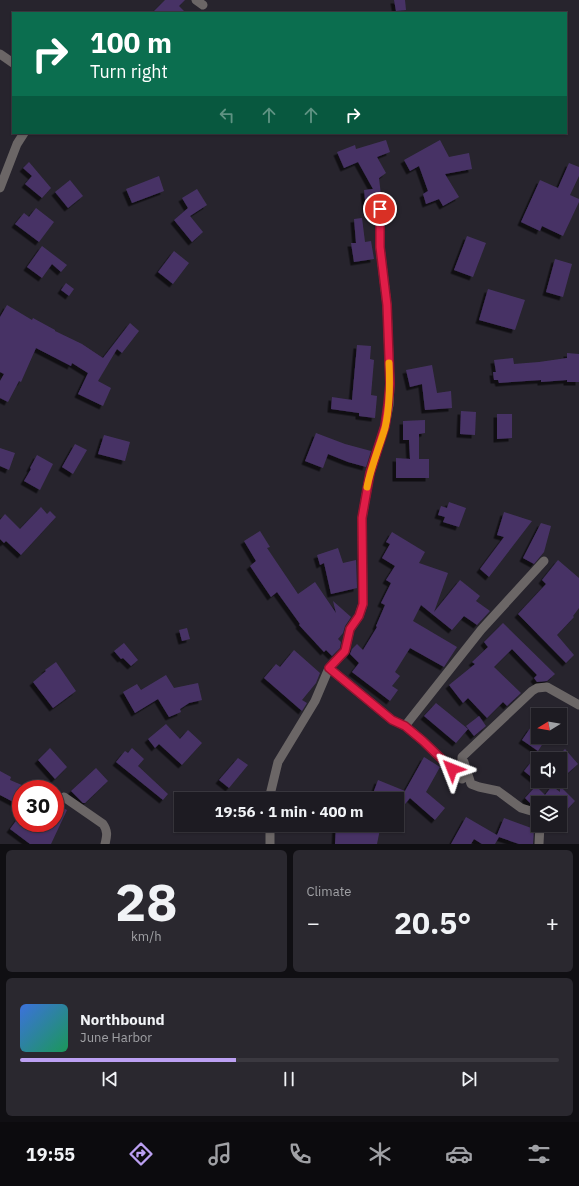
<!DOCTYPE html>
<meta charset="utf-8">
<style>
:root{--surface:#1d1b22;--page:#2a282f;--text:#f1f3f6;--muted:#a0a1a5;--line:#3b3940;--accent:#bca0f2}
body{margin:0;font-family:"IBM Plex Sans",sans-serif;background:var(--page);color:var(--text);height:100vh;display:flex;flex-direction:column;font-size:15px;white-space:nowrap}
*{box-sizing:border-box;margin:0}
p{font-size:13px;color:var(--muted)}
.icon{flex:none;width:22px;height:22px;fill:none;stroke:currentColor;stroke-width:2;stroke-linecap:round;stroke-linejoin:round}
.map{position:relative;height:844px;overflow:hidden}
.drawer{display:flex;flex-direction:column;gap:6px;padding:6px;background:#100f13;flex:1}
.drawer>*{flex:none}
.hud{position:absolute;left:12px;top:12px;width:555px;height:122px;border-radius:0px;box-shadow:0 1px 3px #0004,0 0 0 1px var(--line);background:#0b6e4f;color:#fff;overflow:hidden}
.needle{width:26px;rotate:259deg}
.controls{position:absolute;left:531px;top:708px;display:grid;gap:8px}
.controls a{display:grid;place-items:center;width:36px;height:36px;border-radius:0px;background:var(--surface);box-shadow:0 1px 3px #0004,0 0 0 1px var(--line);font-size:20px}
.speed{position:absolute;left:12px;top:780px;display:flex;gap:8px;font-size:20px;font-weight:700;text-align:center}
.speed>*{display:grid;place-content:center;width:52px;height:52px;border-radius:50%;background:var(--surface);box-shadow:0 1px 3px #0004,0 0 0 1px var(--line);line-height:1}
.speed .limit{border:6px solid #d22;background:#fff;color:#111}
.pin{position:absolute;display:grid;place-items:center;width:34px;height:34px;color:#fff;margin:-17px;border:2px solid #fff;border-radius:50%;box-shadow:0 1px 4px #0007}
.me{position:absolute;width:44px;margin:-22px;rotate:315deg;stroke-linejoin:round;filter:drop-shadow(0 0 3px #0008)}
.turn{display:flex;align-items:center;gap:14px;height:84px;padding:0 12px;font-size:18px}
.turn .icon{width:52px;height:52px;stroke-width:2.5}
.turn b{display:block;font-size:28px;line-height:34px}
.lanes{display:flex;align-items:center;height:38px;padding:0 12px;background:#0003;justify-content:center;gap:20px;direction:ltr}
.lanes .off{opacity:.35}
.big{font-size:30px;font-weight:700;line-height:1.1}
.drawer .widget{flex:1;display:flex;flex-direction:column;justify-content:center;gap:6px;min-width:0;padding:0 14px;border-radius:6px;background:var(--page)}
.drawer .dial{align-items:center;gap:0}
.dial b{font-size:52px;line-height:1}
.song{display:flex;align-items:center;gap:12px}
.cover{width:48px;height:48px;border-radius:6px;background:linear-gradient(135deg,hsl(220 70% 55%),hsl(150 70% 35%))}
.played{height:4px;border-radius:2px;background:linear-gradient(90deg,var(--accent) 40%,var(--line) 40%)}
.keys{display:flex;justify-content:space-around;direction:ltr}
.heat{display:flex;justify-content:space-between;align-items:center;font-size:22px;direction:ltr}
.drawer .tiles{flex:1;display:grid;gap:6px;grid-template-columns:1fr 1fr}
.widget:last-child{grid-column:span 2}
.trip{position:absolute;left:174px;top:792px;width:230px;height:40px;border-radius:0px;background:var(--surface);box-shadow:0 1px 3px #0004,0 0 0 1px var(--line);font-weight:700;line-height:40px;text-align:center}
.tabs{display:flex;height:64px;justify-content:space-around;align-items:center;background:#0c0b0e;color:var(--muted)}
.tabs .icon{width:28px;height:28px}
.tabs .selected{color:var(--accent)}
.tabs b{font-size:18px;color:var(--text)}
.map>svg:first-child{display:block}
</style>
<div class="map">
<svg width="579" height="844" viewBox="0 0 579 844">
<defs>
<filter id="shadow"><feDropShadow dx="-3.5" dy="3.5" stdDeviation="0" flood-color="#0009"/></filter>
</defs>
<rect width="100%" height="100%" fill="#27242d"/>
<path fill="#473365" filter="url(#shadow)" d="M 165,0 L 185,0 L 179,6 L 186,13 L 152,13 Z
M 394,0 L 405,0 L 406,10 L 396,11 Z
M 386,140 L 390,152 L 377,157 L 386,173 L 379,178 L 382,204 L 377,204 L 374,208 L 366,209 L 364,190 L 373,189 L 358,162 L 344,168 L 337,152 L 355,145 L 356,149 Z
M 440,140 L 449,157 L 469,153 L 472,169 L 445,174 L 459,197 L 443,206 L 439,199 L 426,204 L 423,194 L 428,191 L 419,166 L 410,171 L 404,160 Z
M 29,162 L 51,188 L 42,198 L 25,184 L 32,176 L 23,168 Z
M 569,163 L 579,167 L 579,176 L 570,195 L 579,199 L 579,202 L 563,236 L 542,226 L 540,231 L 521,222 L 540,180 L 558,188 Z
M 159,176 L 164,191 L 132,203 L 126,189 Z
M 70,180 L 83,196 L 68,208 L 55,192 Z
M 197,189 L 207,205 L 190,216 L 203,232 L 192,242 L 174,220 L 188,208 L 182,198 Z
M 36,208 L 54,222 L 39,242 L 15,224 L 24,213 L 29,217 Z
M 362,218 L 365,242 L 371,241 L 374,259 L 354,262 L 351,243 L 356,243 L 354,219 Z
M 467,236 L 486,243 L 473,277 L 454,270 Z
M 42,246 L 67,265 L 61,272 L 52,264 L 42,278 L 27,267 Z
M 174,251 L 189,263 L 173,284 L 158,272 Z
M 555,259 L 572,264 L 563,297 L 546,292 Z
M 66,283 L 74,289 L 69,296 L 61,290 Z
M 488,289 L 525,300 L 515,330 L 479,320 Z
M 7,305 L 32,320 L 33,318 L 55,330 L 55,331 L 82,344 L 103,358 L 130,323 L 139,331 L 122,353 L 117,349 L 98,381 L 111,388 L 103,406 L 78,394 L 88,373 L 72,363 L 71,366 L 36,348 L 21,382 L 19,381 L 8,402 L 0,398 L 0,381 L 4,374 L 0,372 L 0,317 Z
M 357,345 L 371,346 L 370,359 L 374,360 L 371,395 L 377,396 L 375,418 L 359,416 L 359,413 L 331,409 L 332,397 L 352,400 Z
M 567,353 L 579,354 L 579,382 L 567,382 L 567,380 L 541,382 L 541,380 L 499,383 L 498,380 L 494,380 L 493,372 L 496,372 L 494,360 L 513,358 L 514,364 L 539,362 L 567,358 Z
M 432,365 L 437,393 L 451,391 L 452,408 L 425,410 L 422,384 L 410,387 L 406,370 Z
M 461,411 L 476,412 L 475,435 L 460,434 Z
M 497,414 L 512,414 L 512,438 L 497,439 Z
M 425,420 L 425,433 L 419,434 L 419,459 L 429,459 L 429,478 L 396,478 L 396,458 L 410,459 L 409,440 L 403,440 L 403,421 Z
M 316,433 L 345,444 L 371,451 L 366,467 L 348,462 L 328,454 L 323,468 L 305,461 Z
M 104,435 L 130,442 L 125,461 L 98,454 Z
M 75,444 L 87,450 L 73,474 L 62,467 Z
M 0,448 L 15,453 L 9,470 L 0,466 Z
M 37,455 L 53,464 L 40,490 L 24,481 L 31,469 L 30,468 Z
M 449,502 L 466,508 L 459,527 L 443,522 L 445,517 L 438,515 L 441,506 L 447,508 Z
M 41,507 L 47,514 L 50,511 L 56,517 L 21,555 L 6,541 L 4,543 L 0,539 L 0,520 L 5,514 L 20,529 Z
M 504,512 L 532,521 L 489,577 L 480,569 L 504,537 L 497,535 Z
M 541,523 L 551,526 L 544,552 L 534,564 L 523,558 Z
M 260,531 L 270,547 L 267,548 L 298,594 L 315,582 L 336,613 L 333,601 L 351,617 L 345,626 L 343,633 L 338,639 L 341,642 L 340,648 L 332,656 L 326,650 L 324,652 L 299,625 L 300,624 L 277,592 L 271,597 L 250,566 L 256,561 L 244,541 Z
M 392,532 L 425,552 L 419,563 L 448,573 L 434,612 L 460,580 L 480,596 L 476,601 L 490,611 L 477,625 L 464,616 L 452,630 L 421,605 L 413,621 L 457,647 L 444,667 L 410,648 L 395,672 L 400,676 L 392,686 L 398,690 L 390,701 L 352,672 L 359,663 L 350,654 L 352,649 L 357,644 L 363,650 L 377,627 L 376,626 L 385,605 L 381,603 L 391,583 L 386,580 L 395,566 L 382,558 L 390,544 L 386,542 Z
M 338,548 L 343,563 L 356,560 L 357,588 L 331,594 L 324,563 L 320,565 L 317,555 Z
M 558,560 L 579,578 L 579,608 L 573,616 L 574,617 L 557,635 L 574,655 L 566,663 L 518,614 L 546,584 L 542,580 Z
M 503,623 L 555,674 L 547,681 L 537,682 L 534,678 L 537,675 L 512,649 L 494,667 L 521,693 L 507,706 L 503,702 L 487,718 L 468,698 L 463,703 L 449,685 L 475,664 L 472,662 L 488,647 L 484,642 Z
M 187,628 L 190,639 L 182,641 L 179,630 Z
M 124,643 L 138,660 L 131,666 L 123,658 L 121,659 L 114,651 Z
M 294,650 L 320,673 L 316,683 L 302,700 L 307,703 L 302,711 L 264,678 L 276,664 L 280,667 Z
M 56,662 L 76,691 L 53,708 L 33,682 L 46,671 L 45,670 Z
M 166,675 L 174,688 L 198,683 L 202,700 L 189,703 L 180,709 L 181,712 L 169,717 L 158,699 L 135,713 L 123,692 L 137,684 L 141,690 Z
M 436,703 L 468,729 L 456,743 L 424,716 Z
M 479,716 L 486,726 L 474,736 L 466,726 Z
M 166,724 L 180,739 L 188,730 L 202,743 L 182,765 L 159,744 L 155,748 L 148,739 Z
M 531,727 L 538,732 L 538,737 L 547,737 L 538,751 L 522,740 Z
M 50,748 L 67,767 L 55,779 L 38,760 Z
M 132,748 L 144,759 L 138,766 L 168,794 L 163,800 L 116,762 L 125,751 L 128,753 Z
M 565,749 L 578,764 L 560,780 L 560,754 Z
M 424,757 L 440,767 L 426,792 L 445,808 L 435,820 L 410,798 L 397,814 L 397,799 L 371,799 L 378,780 L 405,791 Z
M 238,758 L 248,765 L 229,788 L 219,780 Z
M 532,761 L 538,766 L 538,775 L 535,780 L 524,771 Z
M 96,768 L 108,781 L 85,803 L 83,803 L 71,791 Z
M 0,771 L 11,777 L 10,780 L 31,789 L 21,789 L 21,806 L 0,795 Z
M 536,786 L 545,795 L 552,786 L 560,792 L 560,786 L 575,801 L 560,817 L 560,803 L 538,803 L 538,807 L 532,805 L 525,798 Z
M 55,804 L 67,810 L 51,844 L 30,844 L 10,829 L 21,814 L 21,823 L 55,823 Z
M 466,817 L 497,835 L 504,818 L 534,829 L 533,844 L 519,844 L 499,837 L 495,844 L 482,844 L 474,839 L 471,844 L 451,844 Z
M 336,825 L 360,825 L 380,829 L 377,844 L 335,844 Z"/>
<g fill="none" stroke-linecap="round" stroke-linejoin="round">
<path stroke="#6b6666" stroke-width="9" d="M 196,0 L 203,5
M 0,54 L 13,63
M 0,188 L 17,144 L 24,133
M 329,668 L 392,720 L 405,726 L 423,741 L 462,779 L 462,757 L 532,691 L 537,688 L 547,687 L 579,705
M 405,726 L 481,630 L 544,561
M 464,762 L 471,784 L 479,787 L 498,791 L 521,808 L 538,813
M 64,797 L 103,824 C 108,831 107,836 105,844
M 269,799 L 278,762 L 315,701 L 329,668 L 345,651 L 350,629 L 359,616 L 363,604 L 362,518 L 370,473 L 385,426 L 389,405 L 390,384 L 387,305 L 380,247 L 380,209
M 270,844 L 270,825
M 539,844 L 540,825"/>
</g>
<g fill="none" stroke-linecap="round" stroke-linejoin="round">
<g stroke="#92132f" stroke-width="10">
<path id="route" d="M 380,209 L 380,247 L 387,305 L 390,384 L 388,405 L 385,426 L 370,473 L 362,518 L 363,604 L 359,616 L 350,629 L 345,651 L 329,668 L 392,720 L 405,726 L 423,741 L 452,769"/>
</g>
<use href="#route" stroke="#e11d48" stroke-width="7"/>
<path stroke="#f59e0b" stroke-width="7" d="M 367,487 C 371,467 379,448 385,428 C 390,407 390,385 389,363"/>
</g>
</svg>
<div class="controls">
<a><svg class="needle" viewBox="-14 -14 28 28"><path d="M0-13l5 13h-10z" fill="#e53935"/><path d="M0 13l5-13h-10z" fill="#a0a1a5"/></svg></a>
<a><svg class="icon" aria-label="sound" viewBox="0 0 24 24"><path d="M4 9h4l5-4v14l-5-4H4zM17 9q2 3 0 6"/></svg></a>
<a><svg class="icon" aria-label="layers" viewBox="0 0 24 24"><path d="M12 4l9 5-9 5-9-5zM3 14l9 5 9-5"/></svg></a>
</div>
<div class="speed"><div class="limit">30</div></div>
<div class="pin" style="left:380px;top:209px;background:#d93025"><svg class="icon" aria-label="arrive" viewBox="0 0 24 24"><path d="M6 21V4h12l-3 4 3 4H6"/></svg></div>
<svg class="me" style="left:452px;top:769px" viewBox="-20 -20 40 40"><path d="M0-17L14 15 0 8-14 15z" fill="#e11d48" stroke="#fff" stroke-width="4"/></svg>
<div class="trip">19:56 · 1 min · 400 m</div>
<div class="hud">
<div class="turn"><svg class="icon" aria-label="right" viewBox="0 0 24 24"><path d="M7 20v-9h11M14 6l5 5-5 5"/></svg><div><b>100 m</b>Turn right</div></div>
<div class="lanes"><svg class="icon off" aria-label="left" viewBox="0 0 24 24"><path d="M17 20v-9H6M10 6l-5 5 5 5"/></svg><svg class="icon off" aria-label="ahead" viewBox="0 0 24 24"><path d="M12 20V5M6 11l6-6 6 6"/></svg><svg class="icon off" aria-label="ahead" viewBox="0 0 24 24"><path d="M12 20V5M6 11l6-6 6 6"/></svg><svg class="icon" aria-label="right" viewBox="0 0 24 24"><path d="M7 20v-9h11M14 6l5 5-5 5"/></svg></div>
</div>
</div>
<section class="drawer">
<div class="tiles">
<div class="widget dial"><b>28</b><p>km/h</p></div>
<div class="widget"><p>Climate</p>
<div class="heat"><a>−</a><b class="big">20.5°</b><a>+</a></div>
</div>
<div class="widget">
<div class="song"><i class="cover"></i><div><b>Northbound</b><p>June Harbor</p></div></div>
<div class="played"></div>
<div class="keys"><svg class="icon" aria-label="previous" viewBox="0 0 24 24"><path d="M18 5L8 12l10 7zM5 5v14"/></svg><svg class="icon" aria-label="pause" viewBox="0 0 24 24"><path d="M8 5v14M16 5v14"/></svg><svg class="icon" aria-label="next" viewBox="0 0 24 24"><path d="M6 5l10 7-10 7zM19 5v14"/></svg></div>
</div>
</div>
</section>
<nav class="tabs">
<b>19:55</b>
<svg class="icon selected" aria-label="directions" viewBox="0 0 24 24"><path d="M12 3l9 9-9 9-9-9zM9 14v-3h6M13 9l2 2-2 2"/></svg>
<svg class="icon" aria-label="music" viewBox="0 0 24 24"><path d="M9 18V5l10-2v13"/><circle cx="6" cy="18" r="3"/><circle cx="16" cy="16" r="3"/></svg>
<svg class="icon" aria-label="phone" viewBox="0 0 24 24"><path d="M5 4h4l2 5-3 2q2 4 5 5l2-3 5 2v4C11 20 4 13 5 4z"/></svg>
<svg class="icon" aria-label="climate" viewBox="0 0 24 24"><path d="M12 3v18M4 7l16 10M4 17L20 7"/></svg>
<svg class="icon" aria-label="car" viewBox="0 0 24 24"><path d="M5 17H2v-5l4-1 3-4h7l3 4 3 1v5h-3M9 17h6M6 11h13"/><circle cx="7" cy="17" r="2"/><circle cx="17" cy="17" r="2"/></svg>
<svg class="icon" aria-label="filters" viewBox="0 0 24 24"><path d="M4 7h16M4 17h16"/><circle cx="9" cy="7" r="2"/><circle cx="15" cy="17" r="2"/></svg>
</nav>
